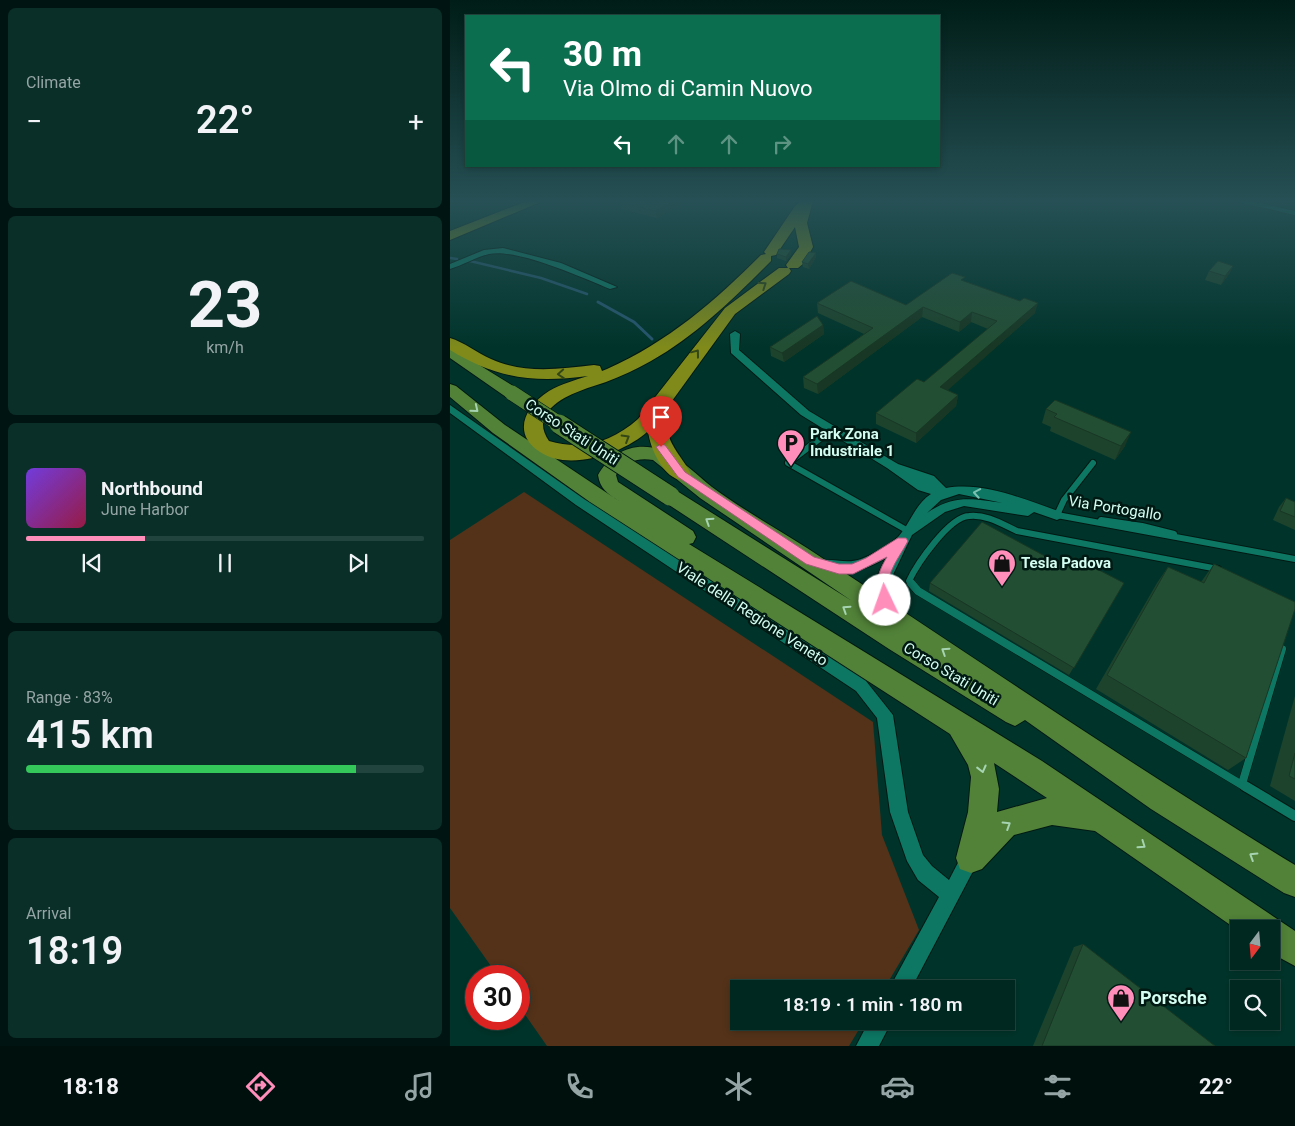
<!DOCTYPE html>
<meta charset="utf-8">
<style>
:root{--surface:#002720;--page:#0a2f29;--text:#f1f3f6;--muted:#95a5a5;--line:#22443e;--accent:#ff8ebb}
body{margin:0;font-family:Roboto,sans-serif;background:var(--page);color:var(--text);height:100vh;display:flex;flex-direction:column;font-size:19px;white-space:nowrap}
*{box-sizing:border-box;margin:0}
p{font-size:16px;color:var(--muted)}
.icon{flex:none;width:28px;height:28px;fill:none;stroke:currentColor;stroke-width:2;stroke-linecap:round;stroke-linejoin:round}
.map{position:relative;flex:1;overflow:hidden}
.side{display:flex;flex-direction:column;gap:8px;padding:8px;background:#001512;width:450px}
.side>*{flex:none}
.guide{position:absolute;left:15px;top:15px;width:475px;height:152px;border-radius:0px;box-shadow:0 2px 8px #0003,0 0 0 1px var(--line);background:#0b6e4f;color:#fff;overflow:hidden}
.needle{width:32px;rotate:196deg}
.buttons{position:absolute;left:780px;top:920px;display:grid;gap:10px}
.buttons a{display:grid;place-items:center;width:50px;height:50px;border-radius:0px;background:var(--surface);box-shadow:0 2px 8px #0003,0 0 0 1px var(--line);font-size:25px}
.speed{position:absolute;left:15px;top:965px;display:flex;gap:10px;font-size:25px;font-weight:700;text-align:center}
.speed>*{display:grid;place-content:center;width:65px;height:65px;border-radius:50%;background:var(--surface);box-shadow:0 2px 8px #0003,0 0 0 1px var(--line);line-height:1}
.speed .limit{border:8px solid #d22;background:#fff;color:#111}
.pin{position:absolute;display:grid;place-items:center;width:42px;height:42px;color:#fff;margin:-51px -21px;border-radius:50% 50% 50% 0;rotate:-45deg;box-shadow:0 0 5px #0007}
.pin .icon{rotate:45deg}
.me{position:absolute;width:55px;margin:-28px;rotate:357deg;stroke-linejoin:round;filter:drop-shadow(0 0 4px #0008)}
.turn{display:flex;align-items:center;gap:18px;height:105px;padding:0 15px;font-size:22px}
.turn .icon{width:65px;height:65px;stroke-width:2.5}
.turn b{display:block;font-size:35px;line-height:42px}
.lanes{display:flex;align-items:center;height:48px;padding:0 15px;background:#0003;justify-content:center;gap:25px;direction:ltr}
.lanes .off{opacity:.35}
.big{font-size:38px;font-weight:600;line-height:1.1}
.side .widget{flex:1;display:flex;flex-direction:column;justify-content:center;gap:8px;min-width:0;padding:0 18px;border-radius:8px;background:var(--page)}
.side .dial{align-items:center;gap:0}
.dial b{font-size:65px;line-height:1}
.song{display:flex;align-items:center;gap:15px}
.cover{width:60px;height:60px;border-radius:8px;background:linear-gradient(135deg,hsl(260 70% 55%),hsl(340 70% 35%))}
.played{height:5px;border-radius:2px;background:linear-gradient(90deg,var(--accent) 30%,var(--line) 30%)}
.keys{display:flex;justify-content:space-around;direction:ltr}
.heat{display:flex;justify-content:space-between;align-items:center;font-size:28px;direction:ltr}
.charge{height:8px;border-radius:4px;background:linear-gradient(90deg,#34c759 83%,var(--line) 0)}
.trip{position:absolute;left:280px;top:980px;width:285px;height:50px;border-radius:0px;background:var(--surface);box-shadow:0 2px 8px #0003,0 0 0 1px var(--line);font-weight:600;line-height:50px;text-align:center}
.dock{display:flex;height:80px;justify-content:space-around;align-items:center;background:#00100d;color:var(--muted)}
.dock .icon{width:35px;height:35px}
.dock .active{color:var(--accent)}
.dock b{font-size:22px;color:var(--text)}
main{display:flex;flex:1;min-height:0}
.map>svg:first-child{display:block}
</style>
<main>
<section class="side">
<div class="widget"><p>Climate</p>
<div class="heat"><a>−</a><b class="big">22°</b><a>+</a></div>
</div>
<div class="widget dial"><b>23</b><p>km/h</p></div>
<div class="widget">
<div class="song"><i class="cover"></i><div><b>Northbound</b><p>June Harbor</p></div></div>
<div class="played"></div>
<div class="keys"><svg class="icon" aria-label="previous" viewBox="0 0 24 24"><path d="M18 5L8 12l10 7zM5 5v14"/></svg><svg class="icon" aria-label="pause" viewBox="0 0 24 24"><path d="M8 5v14M16 5v14"/></svg><svg class="icon" aria-label="next" viewBox="0 0 24 24"><path d="M6 5l10 7-10 7zM19 5v14"/></svg></div>
</div>
<div class="widget"><p>Range · 83%</p><b class="big">415 km</b><div class="charge"></div></div>
<div class="widget"><p>Arrival</p><b class="big">18:19</b></div>
</section>
<div class="map">
<svg width="845" height="1046" viewBox="0 0 845 1046">
<rect width="100%" height="100%" fill="#00342a"/>
<path fill="#533219" d="M 74,492 L 423,722 L 432,835 L 469,930 L 434,989 L 289,989 L 289,1021 L 414,1021 L 399,1046 L 97,1046 L 69,1006 L 69,976 L 48,976 L 0,908 L 0,540 Z"/>
<g fill="none" stroke-linecap="round" stroke-linejoin="round">
<path stroke="#26556e" stroke-width="2.5" d="M 0,258 L 7,259
M 20,261 L 91,278 L 137,294"/>
<path stroke="#26556e" stroke-width="3" d="M 148,302 L 184,322 L 202,339"/>
<g stroke="#001913" stroke-width="5">
<path id="lane-far3" d="M 793,201 L 845,213"/>
</g>
<g stroke="#001913" stroke-width="8">
<path id="lane-far2" d="M 381,430 L 338,463 L 460,532
M 607,515 L 845,559
M 607,515 L 614,500 L 643,463
M 651,520 L 692,526 L 724,534
M 462,584 L 459,581 C 467,564 499,517 519,516 C 536,514 552,524 567,531 L 768,569"/>
</g>
<g stroke="#001913" stroke-width="9">
<path id="lane-far1" d="M 461,583 L 468,591 L 797,788
M 792,784 L 832,649"/>
</g>
<g stroke="#001913" stroke-width="12">
<path id="lane" d="M 795,786 L 845,816"/>
</g>
<g stroke="#001913" stroke-width="2">
<path id="street" d="M 53,248 L 111,263 L 167,287 L 160,289 C 133,278 67,248 39,254 C 26,257 13,265 0,269 L 0,264 L 34,250 Z
M 285,331 L 290,334 L 289,350 L 359,411 L 448,464 L 484,476 L 496,488 C 533,481 576,500 611,512 L 613,515 L 611,518 L 607,520 L 584,512 L 578,516 L 514,506 L 495,512 L 462,535 L 441,579 L 441,594 L 453,613 L 451,617 C 436,623 426,596 426,584 C 427,575 432,566 436,558 C 414,571 393,577 368,569 L 366,565 L 368,561 C 381,557 396,565 411,559 C 422,555 439,546 448,537 C 460,524 465,504 481,494 L 468,490 L 437,468 L 351,415 L 281,353 L 280,334 ZM 509,494 L 553,503 C 523,499 504,494 477,513 L 491,500 Z
M 0,405 L 134,499 L 416,681 L 443,715 L 458,812 L 473,855 L 482,866 L 499,880 L 514,851 L 521,849 L 528,851 L 530,858 L 461,989 L 439,989 L 489,897 L 468,880 L 457,861 L 440,812 L 427,718 L 406,691 L 126,505 L 0,413 Z
M 419,1021 L 442,1021 L 429,1046 L 406,1046 Z"/>
</g>
<g stroke="#001913" stroke-width="2">
<path id="primary" d="M 0,347 L 68,389 L 70,393 L 68,397 L 56,397 L 0,358 Z
M 0,384 L 6,386 L 55,425 L 169,501 C 157,493 150,489 148,475 C 161,452 185,441 211,450 C 227,455 248,476 262,487 C 292,509 325,528 357,548 C 519,654 679,764 845,865 L 845,897 L 834,893 L 701,809 L 575,720 L 565,726 L 556,722 L 439,649 L 213,501 L 210,496 L 213,491 L 220,489 L 227,491 L 402,601 L 250,498 L 203,460 C 188,457 174,462 166,475 L 168,482 L 243,531 L 246,537 L 243,543 L 239,544 L 592,761 L 845,931 L 845,966 L 821,953 L 821,929 L 789,929 L 789,931 L 645,831 L 602,825 L 564,835 L 532,869 L 521,873 L 510,869 L 506,858 L 518,812 L 521,777 L 518,765 L 500,734 L 140,502 L 43,433 L 0,397 ZM 544,763 L 597,798 L 547,812 L 549,789 Z"/>
</g>
<g stroke="#001913" stroke-width="2">
<path id="highway" d="M 77,201 L 93,201 L 0,240 L 0,231 Z
M 351,201 L 363,201 L 357,223 L 363,247 L 354,263 L 348,268 L 339,268 L 341,271 L 339,274 L 285,314 L 222,401 L 223,403 C 209,439 225,445 241,474 L 238,479 C 217,486 200,450 198,431 C 175,453 119,472 90,452 C 62,434 74,407 99,391 C 111,384 125,380 138,376 C 85,383 47,379 0,350 L 0,338 C 14,342 27,353 41,359 C 74,374 109,369 144,365 L 150,366 L 152,371 L 157,369 C 218,342 265,301 311,255 L 316,254 L 314,252 L 345,206 ZM 345,227 L 349,247 L 336,265 L 338,268 L 329,268 L 275,308 L 188,419 C 162,442 133,451 99,441 C 92,431 90,420 99,410 C 114,394 136,389 156,382 C 172,376 187,369 201,361 C 247,335 284,298 321,261 L 321,256 L 326,255 Z"/>
</g>
<use href="#lane-far3" stroke="#0d7764" stroke-width="4"/>
<use href="#lane-far2" stroke="#0d7764" stroke-width="6"/>
<use href="#lane-far1" stroke="#0d7764" stroke-width="8"/>
<use href="#lane" stroke="#0d7764" stroke-width="10"/>
<use href="#street" fill="#0d7764" fill-rule="evenodd"/>
<use href="#primary" fill="#518238" fill-rule="evenodd"/>
<use href="#highway" fill="#7f8a1b" fill-rule="evenodd"/>
<g stroke="#001913" stroke-width="16" stroke-linecap="butt">
<path id="primary-bridge-far1" d="M 62,393 L 111,425"/>
</g>
<g stroke="#001913" stroke-width="21" stroke-linecap="butt">
<path id="primary-bridge" d="M 109,424 L 220,496"/>
</g>
<use href="#primary-bridge-far1" stroke="#518238" stroke-width="15"/>
<use href="#primary-bridge" stroke="#518238" stroke-width="19"/>
</g>
<path fill="#1d432d" d="M 237,201 L 207,218 L 172,209 L 170,202 Z
M 366,253 L 366,257 L 359,269 L 353,267 L 352,262 Z
M 327,254 L 341,254 L 336,261 L 327,258 Z
M 783,266 L 779,274 L 771,285 L 755,280 L 759,271 Z
M 515,282 L 585,313 L 497,390 L 508,395 L 506,406 L 466,443 L 426,424 L 426,413 L 474,382 L 538,329 L 521,322 L 509,332 L 472,317 L 368,394 L 354,388 L 353,377 L 414,334 L 368,313 L 367,303 L 456,305 Z
M 373,325 L 374,334 L 334,362 L 321,356 L 320,347 Z
M 605,400 L 675,446 L 665,460 L 600,431 L 601,427 L 592,423 L 596,409 Z
M 836,498 L 845,502 L 845,530 L 823,520 L 829,507 Z
M 764,564 L 796,758 L 778,770 L 646,689 L 707,583 L 718,567 L 751,582 Z
M 617,568 L 674,583 L 619,675 L 479,591 L 480,583 Z
M 845,696 L 845,801 L 820,786 Z
M 633,944 L 765,1046 L 583,1046 L 624,947 Z"/>
<path fill="#183724" d="M 0,201 L 14,201 L 0,206 Z
M 222,201 L 237,201 L 207,218 L 205,211 Z
M 341,250 L 341,254 L 336,261 L 336,257 Z
M 366,253 L 366,257 L 359,269 L 358,264 Z
M 783,266 L 779,274 L 771,285 L 775,276 Z
M 588,303 L 585,313 L 489,398 L 490,387 Z
M 473,307 L 472,317 L 368,394 L 367,384 Z
M 522,312 L 521,322 L 509,332 L 510,322 Z
M 373,325 L 374,334 L 334,362 L 332,353 Z
M 508,395 L 506,406 L 466,443 L 466,433 Z
M 681,432 L 675,446 L 665,460 L 671,446 Z"/>
<path fill="#224e34" stroke="#183724" d="M 172,201 L 222,201 L 205,211 L 170,202 Z
M 329,249 L 341,250 L 336,257 L 327,254 Z
M 359,252 L 366,253 L 358,264 L 352,262 Z
M 768,261 L 783,266 L 775,276 L 759,271 Z
M 502,273 L 515,277 L 511,280 L 570,301 L 574,298 L 588,303 L 490,387 L 508,395 L 466,433 L 426,413 L 467,379 L 474,382 L 547,321 L 522,312 L 510,322 L 473,307 L 367,384 L 353,377 L 423,328 L 367,303 L 401,281 L 456,305 Z
M 367,316 L 373,325 L 332,353 L 320,347 Z
M 605,400 L 681,432 L 671,446 L 604,417 L 607,414 L 596,409 Z
M 836,498 L 845,502 L 845,517 L 830,511 Z
M 532,522 L 617,568 L 624,557 L 674,583 L 624,668 L 480,583 Z
M 764,564 L 845,602 L 845,609 L 796,758 L 657,675 L 718,567 L 754,583 Z
M 845,753 L 845,779 L 839,776 Z
M 633,944 L 765,1046 L 592,1046 Z"/>
<defs><path id="oneway-chevron" d="M-2-3.5L2.5 0L-2 3.5" fill="none" stroke-width="1.6" stroke-linecap="round" stroke-linejoin="round" transform="scale(1.25)"/></defs>
<g stroke="#334616">
<use href="#oneway-chevron" transform="translate(313 285) rotate(-34)"/>
<use href="#oneway-chevron" transform="translate(246 353) rotate(-53)"/>
<use href="#oneway-chevron" transform="translate(111 374) rotate(176)"/>
<use href="#oneway-chevron" transform="translate(176 438) rotate(-31)"/>
</g>
<g stroke="#a6d3b1">
<use href="#oneway-chevron" transform="translate(25 409) rotate(39)"/>
<use href="#oneway-chevron" transform="translate(259 521) rotate(-147)"/>
<use href="#oneway-chevron" transform="translate(396 609) rotate(-147)"/>
<use href="#oneway-chevron" transform="translate(495 651) rotate(-147)"/>
<use href="#oneway-chevron" transform="translate(532 769) rotate(76)"/>
<use href="#oneway-chevron" transform="translate(557 825) rotate(-32)"/>
<use href="#oneway-chevron" transform="translate(692 845) rotate(35)"/>
<use href="#oneway-chevron" transform="translate(803 856) rotate(-148)"/>
</g>
<use stroke="#7ac1b2" href="#oneway-chevron" transform="translate(527 493) rotate(-170)"/>
<linearGradient id="sky" x2="0" y2="1"><stop stop-color="#001d17"/><stop offset="0.58" stop-color="#265055"/><stop offset="1" stop-color="#265055" stop-opacity="0"/></linearGradient>
<rect width="845" height="347" fill="url(#sky)"/>
<path fill="#ff8ebb" stroke="#a65c7a" d="M 211,444 L 215,445 L 235,472 L 364,557 L 389,564 L 402,564 L 416,558 L 448,538 L 456,538 L 458,541 C 453,551 445,561 441,572 C 437,583 444,594 440,603 L 431,603 C 423,586 428,572 437,557 L 403,574 L 389,574 L 356,564 L 228,477 L 206,447 Z"/>
<defs>
<g id="parking-pin" transform="scale(1.4375)"><path d="M0 17L-7.5 6A9.5 9.5 0 1 1 7.5 6Z" fill="#ff8ebb" stroke="#001913"/><path d="M-3.5-5.5H1a3.5 3.5 0 0 1 0 7H-1V5.5H-3.5ZM-1-3.4V-.6H.8a1.4 1.4 0 0 0 0-2.8Z" fill="#111"/></g>
<g id="shop-pin" transform="scale(1.4375)"><path d="M0 17L-7.5 6A9.5 9.5 0 1 1 7.5 6Z" fill="#ff8ebb" stroke="#001913"/><path d="M-5-2.5h2.3a2.7 3.5 0 0 1 5.4 0H5L5.5 6h-11ZM-1.5-2.5h3a1.5 2.3 0 0 0-3 0Z" fill="#111"/></g>
</defs>
<g fill-rule="evenodd">
<use href="#parking-pin" x="341" y="443"/>
<use href="#shop-pin" x="552" y="563"/>
<use href="#shop-pin" x="671" y="998"/>
</g>
<g text-anchor="middle" stroke-width="5" stroke-linejoin="round" paint-order="stroke">
<g font-size="15" fill="#d4fef2" stroke="#001913">
<text transform="translate(122 432) rotate(33)" y="5">Corso Stati Uniti</text>
<text transform="translate(665 508) rotate(9)" y="5">Via Portogallo</text>
<text transform="translate(302 614) rotate(33)" y="5">Viale della Regione Veneto</text>
<text transform="translate(501 674) rotate(31)" y="5">Corso Stati Uniti</text>
</g>
<g font-size="15" font-weight="bold" fill="#d4fef2" stroke="#001913" text-anchor="start">
<text x="360" y="439">Park Zona<tspan x="360" dy="17">Industriale 1</tspan></text>
<text x="571" y="568">Tesla Padova</text>
</g>
<g font-size="18" font-weight="bold" fill="#d4fef2" stroke="#001913" text-anchor="start">
<text x="690" y="1004">Porsche</text>
</g>
</g>
</svg>
<div class="buttons">
<a><svg class="needle" viewBox="-14 -14 28 28"><path d="M0-13l5 13h-10z" fill="#e53935"/><path d="M0 13l5-13h-10z" fill="#95a5a5"/></svg></a>
<a><svg class="icon" aria-label="search" viewBox="0 0 24 24"><circle cx="10" cy="10" r="6"/><path d="M15 15l6 6"/></svg></a>
</div>
<div class="speed"><div class="limit">30</div></div>
<div class="pin" style="left:211px;top:447px;background:#d93025"><svg class="icon" aria-label="arrive" viewBox="0 0 24 24"><path d="M6 21V4h12l-3 4 3 4H6"/></svg></div>
<svg class="me" style="left:435px;top:600px" viewBox="-20 -20 40 40"><circle r="19" fill="#fff"/><path d="M0-13L10 11 0 6-10 11z" fill="#ff8ebb"/></svg>
<div class="trip">18:19 · 1 min · 180 m</div>
<div class="guide">
<div class="turn"><svg class="icon" aria-label="left" viewBox="0 0 24 24"><path d="M17 20v-9H6M10 6l-5 5 5 5"/></svg><div><b>30 m</b>Via Olmo di Camin Nuovo</div></div>
<div class="lanes"><svg class="icon" aria-label="left" viewBox="0 0 24 24"><path d="M17 20v-9H6M10 6l-5 5 5 5"/></svg><svg class="icon off" aria-label="ahead" viewBox="0 0 24 24"><path d="M12 20V5M6 11l6-6 6 6"/></svg><svg class="icon off" aria-label="ahead" viewBox="0 0 24 24"><path d="M12 20V5M6 11l6-6 6 6"/></svg><svg class="icon off" aria-label="right" viewBox="0 0 24 24"><path d="M7 20v-9h11M14 6l5 5-5 5"/></svg></div>
</div>
</div>
</main>
<nav class="dock">
<b>18:18</b>
<svg class="icon active" aria-label="directions" viewBox="0 0 24 24"><path d="M12 3l9 9-9 9-9-9zM9 14v-3h6M13 9l2 2-2 2"/></svg>
<svg class="icon" aria-label="music" viewBox="0 0 24 24"><path d="M9 18V5l10-2v13"/><circle cx="6" cy="18" r="3"/><circle cx="16" cy="16" r="3"/></svg>
<svg class="icon" aria-label="phone" viewBox="0 0 24 24"><path d="M5 4h4l2 5-3 2q2 4 5 5l2-3 5 2v4C11 20 4 13 5 4z"/></svg>
<svg class="icon" aria-label="climate" viewBox="0 0 24 24"><path d="M12 3v18M4 7l16 10M4 17L20 7"/></svg>
<svg class="icon" aria-label="car" viewBox="0 0 24 24"><path d="M5 17H2v-5l4-1 3-4h7l3 4 3 1v5h-3M9 17h6M6 11h13"/><circle cx="7" cy="17" r="2"/><circle cx="17" cy="17" r="2"/></svg>
<svg class="icon" aria-label="filters" viewBox="0 0 24 24"><path d="M4 7h16M4 17h16"/><circle cx="9" cy="7" r="2"/><circle cx="15" cy="17" r="2"/></svg>
<b>22°</b>
</nav>
